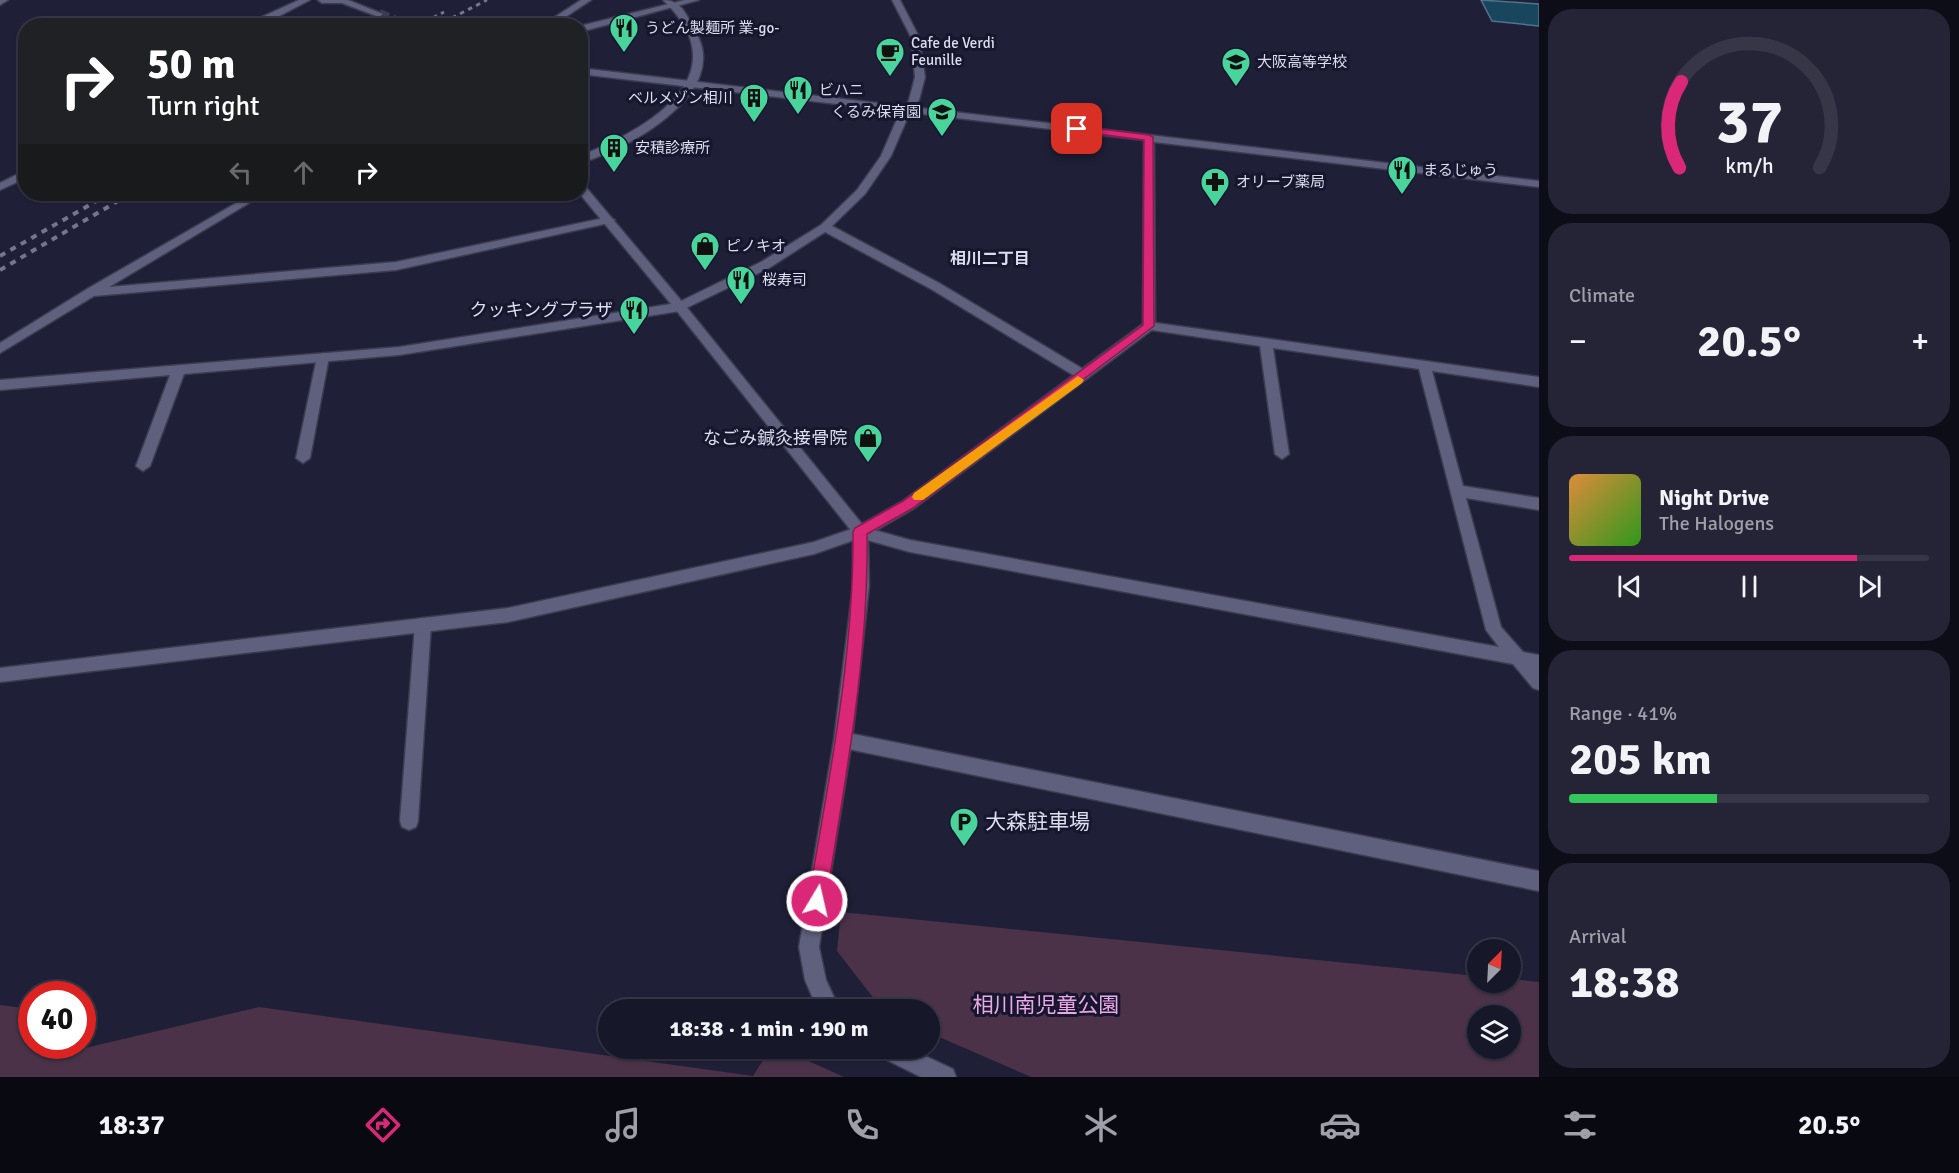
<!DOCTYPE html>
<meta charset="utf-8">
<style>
:root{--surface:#17172a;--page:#242436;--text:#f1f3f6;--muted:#9e9fa8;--line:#363647;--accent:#db2777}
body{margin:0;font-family:Signika,"Noto Sans JP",sans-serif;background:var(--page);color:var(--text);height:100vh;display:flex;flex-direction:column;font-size:22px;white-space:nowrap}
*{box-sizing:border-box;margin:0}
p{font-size:20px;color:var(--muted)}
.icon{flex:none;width:33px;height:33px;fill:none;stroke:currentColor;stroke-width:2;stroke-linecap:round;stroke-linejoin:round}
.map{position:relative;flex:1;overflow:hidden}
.drawer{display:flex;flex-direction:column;gap:9px;padding:9px;background:#0d0d17;width:420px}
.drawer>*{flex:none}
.guide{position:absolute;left:18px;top:18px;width:570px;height:183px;border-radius:24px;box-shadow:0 2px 4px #0004,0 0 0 2px var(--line);background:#202124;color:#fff;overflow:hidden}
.needle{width:39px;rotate:24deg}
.controls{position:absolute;left:1467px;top:939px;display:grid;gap:12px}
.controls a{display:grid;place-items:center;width:54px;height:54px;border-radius:50%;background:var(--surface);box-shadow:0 2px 4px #0004,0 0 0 2px var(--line);font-size:30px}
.speed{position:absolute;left:18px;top:981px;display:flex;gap:12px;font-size:30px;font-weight:700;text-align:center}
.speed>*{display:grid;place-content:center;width:78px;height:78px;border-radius:50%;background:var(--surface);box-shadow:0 2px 4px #0004,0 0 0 2px var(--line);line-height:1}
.speed .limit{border:9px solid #d22;background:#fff;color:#111}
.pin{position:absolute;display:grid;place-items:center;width:51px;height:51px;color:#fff;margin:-26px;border-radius:12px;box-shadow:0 3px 9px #0006}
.me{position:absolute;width:66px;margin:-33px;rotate:9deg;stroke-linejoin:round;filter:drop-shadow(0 0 4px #0008)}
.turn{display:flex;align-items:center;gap:21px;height:126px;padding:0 30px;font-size:27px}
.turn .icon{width:78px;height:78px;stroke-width:2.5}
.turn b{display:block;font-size:42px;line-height:51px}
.lanes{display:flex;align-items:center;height:57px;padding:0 30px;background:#0003;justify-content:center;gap:30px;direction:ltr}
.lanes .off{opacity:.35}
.big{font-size:45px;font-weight:700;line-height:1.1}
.drawer .card{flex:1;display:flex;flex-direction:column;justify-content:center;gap:9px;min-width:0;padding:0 21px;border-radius:24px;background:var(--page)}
.drawer .dial{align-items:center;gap:0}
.dial svg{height:156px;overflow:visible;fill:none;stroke:var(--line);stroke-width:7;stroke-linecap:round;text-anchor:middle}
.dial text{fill:var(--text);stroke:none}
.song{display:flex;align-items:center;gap:18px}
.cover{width:72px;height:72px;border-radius:9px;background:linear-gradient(135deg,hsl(30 70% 55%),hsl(110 70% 35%))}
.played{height:6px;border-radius:3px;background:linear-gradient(90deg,var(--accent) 80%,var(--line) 80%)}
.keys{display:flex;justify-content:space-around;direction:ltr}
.heat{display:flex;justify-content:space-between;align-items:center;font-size:33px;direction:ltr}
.charge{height:9px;border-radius:4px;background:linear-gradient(90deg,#34c759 41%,var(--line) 0)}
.trip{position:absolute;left:598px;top:999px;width:342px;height:60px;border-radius:30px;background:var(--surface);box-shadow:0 2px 4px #0004,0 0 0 2px var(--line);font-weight:700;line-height:60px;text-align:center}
.dock{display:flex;height:96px;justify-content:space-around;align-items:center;background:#090911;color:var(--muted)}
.dock .icon{width:42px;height:42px}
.dock .on{color:var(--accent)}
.dock b{font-size:27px;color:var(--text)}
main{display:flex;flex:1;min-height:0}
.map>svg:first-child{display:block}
</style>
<main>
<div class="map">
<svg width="1539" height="1077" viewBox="0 0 1539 1077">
<rect width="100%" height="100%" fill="#1f1f38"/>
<path fill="#4b3248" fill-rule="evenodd" d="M 841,912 L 1477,976 L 1478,982 L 1510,982 L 1511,979 L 1539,982 L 1539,1077 L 1031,1077 L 930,1033 L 930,1010 L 882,1009 L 837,951 ZM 1478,1016 L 1510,1016 L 1510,1048 L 1478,1048 Z
M 0,1005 L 31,1009 L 32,1046 L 82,1046 L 85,1048 L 259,1007 L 753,1076 L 770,1049 L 782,1049 L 844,1077 L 0,1077 Z"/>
<path fill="#17465e" stroke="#527389" stroke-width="1.5" d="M 1481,0 L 1539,4 L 1539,26 L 1492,21 Z"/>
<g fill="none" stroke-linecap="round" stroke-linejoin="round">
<path stroke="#3b3c53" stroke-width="10" stroke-dasharray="10 4.5" stroke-linecap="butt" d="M 379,14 L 409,26"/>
<g stroke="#3c3b50" stroke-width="3">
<path id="service" d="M 323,353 L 329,357 L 310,458 L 303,463 L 296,458 L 317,357 Z
M 423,618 L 429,620 L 431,625 L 418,821 L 416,827 L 409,830 L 402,827 L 400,821 L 415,625 L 417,620 Z"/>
</g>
<g stroke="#3c3b50" stroke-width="3">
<path id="minor" d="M 299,0 L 310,0 L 260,26 L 252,26 L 253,21 Z
M 318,0 L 348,0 L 383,14 L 379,17 L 342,3 L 322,3 Z
M 581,0 L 591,0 L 552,26 L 541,26 Z
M 663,0 C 679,0 685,11 692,25 C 697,33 703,46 703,55 C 706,107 622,151 580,163 L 580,156 C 648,129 742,75 663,0 Z
M 892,0 L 900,0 L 919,37 L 925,77 L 919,100 L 907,119 L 891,156 L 865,194 L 832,226 L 939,283 L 1088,372 L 1090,375 L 1088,378 L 1078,378 L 931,289 L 825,232 L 769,268 L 680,311 L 399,355 L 184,374 L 150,466 L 143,471 L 136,466 L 170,375 L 0,390 L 0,380 L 399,347 L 677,303 L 761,262 L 821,225 L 857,190 L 881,156 L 897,119 L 909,100 L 915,77 L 911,37 Z
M 26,170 L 26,178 L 0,190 L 0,183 Z
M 252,194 L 264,194 L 109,287 L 396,262 L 609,217 L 615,220 L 609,223 L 396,270 L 94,296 L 0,353 L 0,343 L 87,289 Z
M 1149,322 L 1539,377 L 1539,387 L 1432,371 L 1463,486 L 1539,498 L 1539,510 L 1466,498 L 1501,627 L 1523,652 L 1539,655 L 1539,690 L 1533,688 L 1513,664 L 910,552 L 860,538 L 814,554 L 508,622 L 0,682 L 0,668 L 508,608 L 814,542 L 860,526 L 910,540 L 1499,647 L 1486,630 L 1419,369 L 1273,348 L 1289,454 L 1282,459 L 1275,454 L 1260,346 L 1145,329 L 1143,326 L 1145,323 Z
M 843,732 L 1539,871 L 1539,891 L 843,748 L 837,746 L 834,740 L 837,734 Z"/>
</g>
<g stroke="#3c3b50" stroke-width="3">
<path id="tertiary" d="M 0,0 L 8,0 L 0,5 Z
M 685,0 L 699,0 L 580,32 L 580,26 Z
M 580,68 L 1539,181 L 1539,187 L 1154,142 L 1155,326 L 1153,329 L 913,509 L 868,535 L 869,586 L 852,740 L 819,947 L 826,980 L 840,1010 L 818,1010 L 805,980 L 799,947 L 834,740 L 853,586 L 853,533 L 676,310 L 580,194 L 580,184 L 584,185 L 684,304 L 862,524 L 903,501 L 1143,324 L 1144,140 L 580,74 Z
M 874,1048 L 908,1048 L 953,1069 L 956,1077 L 921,1077 L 877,1055 Z"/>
</g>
<use href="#service" fill="#5e607d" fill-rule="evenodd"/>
<use href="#minor" fill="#5e607d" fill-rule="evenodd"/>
<use href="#tertiary" fill="#5e607d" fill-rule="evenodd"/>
<path stroke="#75768b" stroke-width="3" stroke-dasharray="4.5 4.5" stroke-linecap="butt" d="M 417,26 L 444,12
M 436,26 L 487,0"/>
<path stroke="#75768b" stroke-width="4" stroke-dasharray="6 6" stroke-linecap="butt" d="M 0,256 L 109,194
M 0,270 L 130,194"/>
</g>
<path fill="#db2777" stroke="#8e194d" stroke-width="1.5" d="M 1077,126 L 1149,135 L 1153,137 L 1154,326 L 913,508 L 867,534 C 869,657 845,780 826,901 L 823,907 L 817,910 L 811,907 L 808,901 C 829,779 854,656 853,532 L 855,528 L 903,501 L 1143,325 L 1144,140 L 1074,131 L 1074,127 Z"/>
<path fill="#f59e0b" d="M 1078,376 L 1084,380 L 1082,383 L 923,500 L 914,500 L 912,497 L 914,493 Z"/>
<defs>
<g id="restaurant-pin" transform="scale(1.5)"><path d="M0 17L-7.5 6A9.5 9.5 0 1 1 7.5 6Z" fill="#49d49c" stroke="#16162e"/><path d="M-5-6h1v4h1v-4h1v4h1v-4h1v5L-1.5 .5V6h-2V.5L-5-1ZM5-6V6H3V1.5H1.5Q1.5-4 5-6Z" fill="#111"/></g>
<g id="cafe-pin" transform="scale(1.5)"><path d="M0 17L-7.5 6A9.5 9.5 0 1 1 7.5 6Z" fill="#49d49c" stroke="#16162e"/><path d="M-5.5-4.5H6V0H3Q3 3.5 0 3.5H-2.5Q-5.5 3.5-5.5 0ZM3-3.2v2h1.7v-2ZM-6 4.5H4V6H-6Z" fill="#111"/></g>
<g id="school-pin" transform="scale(1.5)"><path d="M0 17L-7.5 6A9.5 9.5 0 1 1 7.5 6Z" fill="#49d49c" stroke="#16162e"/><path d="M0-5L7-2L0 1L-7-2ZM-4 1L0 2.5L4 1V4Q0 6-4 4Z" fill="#111"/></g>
<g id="building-pin" transform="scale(1.5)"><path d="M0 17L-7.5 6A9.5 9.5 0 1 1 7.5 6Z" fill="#49d49c" stroke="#16162e"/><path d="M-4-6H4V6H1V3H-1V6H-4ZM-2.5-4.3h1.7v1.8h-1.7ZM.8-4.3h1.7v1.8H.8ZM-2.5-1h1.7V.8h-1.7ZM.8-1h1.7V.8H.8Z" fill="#111"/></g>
<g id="pharmacy-pin" transform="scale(1.5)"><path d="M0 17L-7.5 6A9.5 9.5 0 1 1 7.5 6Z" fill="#49d49c" stroke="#16162e"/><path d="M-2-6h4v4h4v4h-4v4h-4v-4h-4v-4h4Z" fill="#111"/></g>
<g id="shop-pin" transform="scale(1.5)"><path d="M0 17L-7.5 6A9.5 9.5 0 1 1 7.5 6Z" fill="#49d49c" stroke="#16162e"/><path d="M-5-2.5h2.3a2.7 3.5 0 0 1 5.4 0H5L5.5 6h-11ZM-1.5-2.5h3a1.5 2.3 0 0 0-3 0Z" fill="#111"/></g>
<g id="parking-pin" transform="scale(1.5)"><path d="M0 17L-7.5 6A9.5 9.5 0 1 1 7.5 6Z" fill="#49d49c" stroke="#16162e"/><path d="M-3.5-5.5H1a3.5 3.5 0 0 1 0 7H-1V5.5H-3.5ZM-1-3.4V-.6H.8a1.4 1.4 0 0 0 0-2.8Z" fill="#111"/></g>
</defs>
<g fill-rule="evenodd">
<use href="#restaurant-pin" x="624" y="28"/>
<use href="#cafe-pin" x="890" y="52"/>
<use href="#school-pin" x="1236" y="62"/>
<use href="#restaurant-pin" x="798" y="90"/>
<use href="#building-pin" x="754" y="98"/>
<use href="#school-pin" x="942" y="112"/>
<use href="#building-pin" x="614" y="148"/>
<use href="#restaurant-pin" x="1402" y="170"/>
<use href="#pharmacy-pin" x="1215" y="182"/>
<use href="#shop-pin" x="705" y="246"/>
<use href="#restaurant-pin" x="741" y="280"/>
<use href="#restaurant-pin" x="634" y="310"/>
<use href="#shop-pin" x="868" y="438"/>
<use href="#parking-pin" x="964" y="822"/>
</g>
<g text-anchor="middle" stroke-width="6" stroke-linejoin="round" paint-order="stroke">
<g font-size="15" fill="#dcddee" stroke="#16162e" text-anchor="start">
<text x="645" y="33">うどん製麺所 業-go-</text>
<text x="911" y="48">Cafe de Verdi<tspan x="911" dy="17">Feunille</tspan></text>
<text x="1257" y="67">大阪高等学校</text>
<text x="819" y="95">ビハニ</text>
<text x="733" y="103" text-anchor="end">ベルメゾン相川</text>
<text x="921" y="117" text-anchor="end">くるみ保育園</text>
<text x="635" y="153">安積診療所</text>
<text x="1423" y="175">まるじゅう</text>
<text x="1236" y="187">オリーブ薬局</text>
<text x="726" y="251">ピノキオ</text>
<text x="762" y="285">桜寿司</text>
</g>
<g font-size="16" font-weight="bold" fill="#dcddee" stroke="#16162e">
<text x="990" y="264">相川二丁目</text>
</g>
<g font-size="18" fill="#dcddee" stroke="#16162e" text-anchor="end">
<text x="613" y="316">クッキングプラザ</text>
<text x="847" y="444">なごみ鍼灸接骨院</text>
</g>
<g font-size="21" fill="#dcddee" stroke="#16162e" text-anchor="start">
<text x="985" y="829">大森駐車場</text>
</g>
<g font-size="21" fill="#eba8e5" stroke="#16162e">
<text x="1046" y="1012">相川南児童公園</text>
</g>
</g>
</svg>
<div class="controls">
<a><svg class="needle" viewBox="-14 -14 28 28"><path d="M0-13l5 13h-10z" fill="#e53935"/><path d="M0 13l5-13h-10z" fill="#9e9fa8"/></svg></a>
<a><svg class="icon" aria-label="layers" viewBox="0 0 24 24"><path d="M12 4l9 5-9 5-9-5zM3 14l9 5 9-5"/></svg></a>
</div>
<div class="speed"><div class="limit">40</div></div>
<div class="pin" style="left:1077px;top:129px;background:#d93025"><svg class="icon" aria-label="arrive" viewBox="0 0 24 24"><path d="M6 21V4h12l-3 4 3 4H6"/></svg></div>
<svg class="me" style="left:817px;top:901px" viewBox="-20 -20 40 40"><circle r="17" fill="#db2777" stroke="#fff" stroke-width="3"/><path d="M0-11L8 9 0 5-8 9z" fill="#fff"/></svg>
<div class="trip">18:38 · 1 min · 190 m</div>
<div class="guide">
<div class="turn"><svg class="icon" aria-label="right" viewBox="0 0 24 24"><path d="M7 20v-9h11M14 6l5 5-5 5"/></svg><div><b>50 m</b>Turn right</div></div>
<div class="lanes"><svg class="icon off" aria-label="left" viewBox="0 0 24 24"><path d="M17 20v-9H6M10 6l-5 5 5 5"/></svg><svg class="icon off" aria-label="ahead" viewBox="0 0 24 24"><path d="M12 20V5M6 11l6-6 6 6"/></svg><svg class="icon" aria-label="right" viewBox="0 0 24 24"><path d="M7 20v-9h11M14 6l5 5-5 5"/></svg></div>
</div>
</div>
<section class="drawer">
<div class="card dial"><svg viewBox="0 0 100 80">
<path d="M14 69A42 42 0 1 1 86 69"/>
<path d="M14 69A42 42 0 0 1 15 25" stroke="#db2777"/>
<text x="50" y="56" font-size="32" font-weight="700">37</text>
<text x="50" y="72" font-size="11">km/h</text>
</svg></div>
<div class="card"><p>Climate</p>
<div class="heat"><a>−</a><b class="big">20.5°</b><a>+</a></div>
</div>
<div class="card">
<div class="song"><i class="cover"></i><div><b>Night Drive</b><p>The Halogens</p></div></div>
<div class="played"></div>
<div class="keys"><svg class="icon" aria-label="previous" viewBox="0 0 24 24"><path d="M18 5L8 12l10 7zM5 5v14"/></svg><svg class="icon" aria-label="pause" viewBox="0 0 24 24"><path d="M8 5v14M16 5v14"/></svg><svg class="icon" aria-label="next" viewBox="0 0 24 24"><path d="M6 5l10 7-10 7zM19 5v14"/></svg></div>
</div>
<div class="card"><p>Range · 41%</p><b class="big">205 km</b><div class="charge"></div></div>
<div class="card"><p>Arrival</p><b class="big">18:38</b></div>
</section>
</main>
<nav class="dock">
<b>18:37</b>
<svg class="icon on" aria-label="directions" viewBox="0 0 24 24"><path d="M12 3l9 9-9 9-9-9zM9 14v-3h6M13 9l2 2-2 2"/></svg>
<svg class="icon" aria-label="music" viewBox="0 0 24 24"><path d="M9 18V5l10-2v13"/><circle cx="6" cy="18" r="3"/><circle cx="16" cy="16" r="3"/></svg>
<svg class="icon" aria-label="phone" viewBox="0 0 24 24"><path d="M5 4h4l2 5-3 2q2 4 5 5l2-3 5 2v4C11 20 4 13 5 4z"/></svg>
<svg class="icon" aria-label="climate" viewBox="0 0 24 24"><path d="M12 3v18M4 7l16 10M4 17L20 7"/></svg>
<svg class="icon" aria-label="car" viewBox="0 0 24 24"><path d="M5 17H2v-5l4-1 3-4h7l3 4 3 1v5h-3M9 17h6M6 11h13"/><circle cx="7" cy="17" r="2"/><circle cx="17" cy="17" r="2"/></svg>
<svg class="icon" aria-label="filters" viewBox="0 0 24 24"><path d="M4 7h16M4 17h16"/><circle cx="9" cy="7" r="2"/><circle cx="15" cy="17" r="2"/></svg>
<b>20.5°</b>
</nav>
